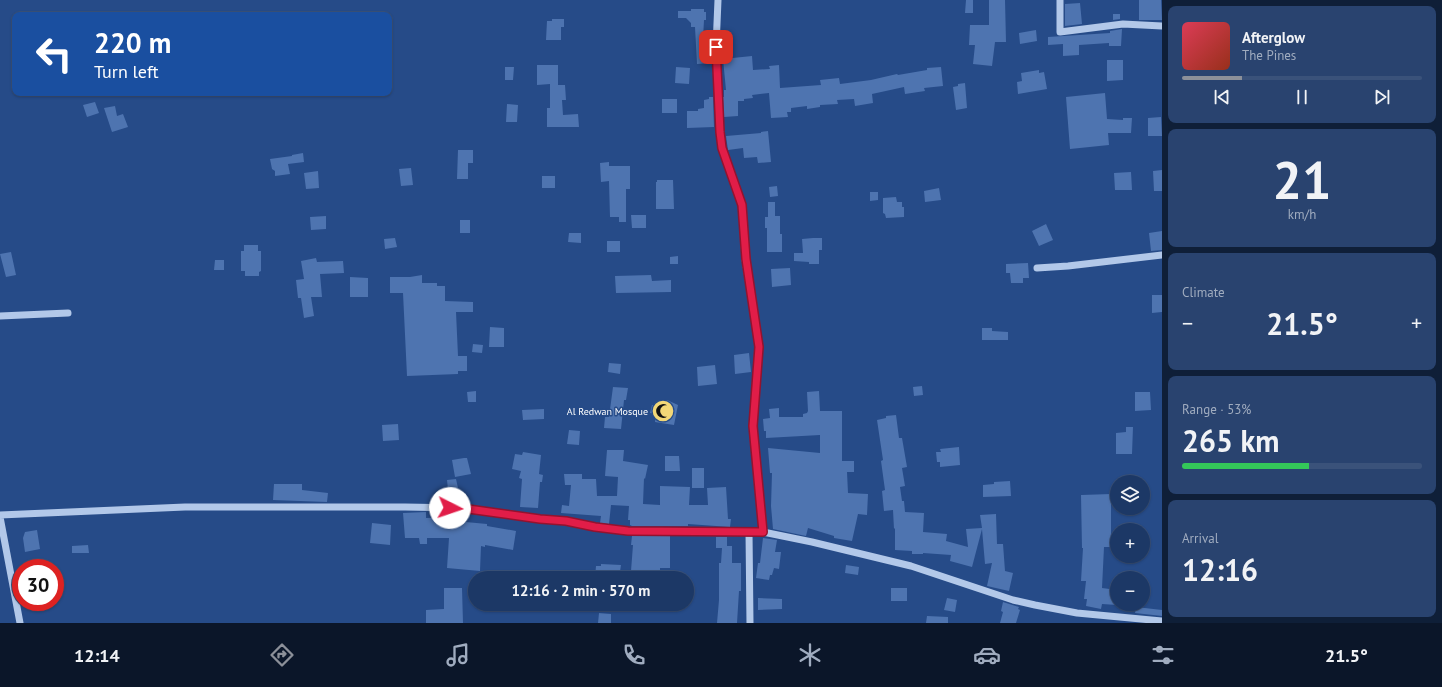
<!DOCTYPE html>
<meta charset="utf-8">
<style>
:root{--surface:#1c3866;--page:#29436f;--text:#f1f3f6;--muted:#a0acbf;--line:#3a527a;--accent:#8c9099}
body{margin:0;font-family:"PT Sans",sans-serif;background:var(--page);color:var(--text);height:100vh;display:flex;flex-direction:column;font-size:15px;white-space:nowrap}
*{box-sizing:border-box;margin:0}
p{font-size:13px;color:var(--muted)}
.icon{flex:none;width:22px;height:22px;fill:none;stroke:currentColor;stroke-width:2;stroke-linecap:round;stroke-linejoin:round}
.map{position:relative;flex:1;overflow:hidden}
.drawer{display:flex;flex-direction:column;gap:6px;padding:6px;background:#0f1f38;width:280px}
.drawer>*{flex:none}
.guide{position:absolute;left:12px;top:12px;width:380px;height:84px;border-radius:8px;box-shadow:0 1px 3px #0004,0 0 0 1px var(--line);background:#1a4fa0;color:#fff;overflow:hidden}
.fabs{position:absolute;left:1110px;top:475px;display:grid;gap:8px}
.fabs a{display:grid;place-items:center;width:40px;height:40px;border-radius:50%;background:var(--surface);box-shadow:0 1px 3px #0004,0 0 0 1px var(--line);font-size:20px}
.speed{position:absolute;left:12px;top:559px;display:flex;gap:8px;font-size:20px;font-weight:700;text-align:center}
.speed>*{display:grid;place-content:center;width:52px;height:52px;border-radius:50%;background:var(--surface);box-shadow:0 1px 3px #0004,0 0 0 1px var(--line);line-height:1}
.speed .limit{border:6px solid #d22;background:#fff;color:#111}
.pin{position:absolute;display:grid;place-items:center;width:34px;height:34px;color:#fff;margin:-17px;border-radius:8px;box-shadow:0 2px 6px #0006}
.me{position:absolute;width:44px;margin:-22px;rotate:94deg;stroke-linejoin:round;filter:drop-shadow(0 0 3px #0008)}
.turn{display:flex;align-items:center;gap:14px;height:84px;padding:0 16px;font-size:18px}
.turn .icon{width:52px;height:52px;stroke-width:2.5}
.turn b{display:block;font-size:28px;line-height:34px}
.big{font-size:30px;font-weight:600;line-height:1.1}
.drawer .widget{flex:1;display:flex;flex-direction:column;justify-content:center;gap:6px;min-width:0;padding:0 14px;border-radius:8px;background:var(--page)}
.drawer .dial{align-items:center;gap:0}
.dial b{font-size:52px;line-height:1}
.song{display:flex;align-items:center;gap:12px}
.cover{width:48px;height:48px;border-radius:6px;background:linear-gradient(135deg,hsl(350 70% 55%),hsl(10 70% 35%))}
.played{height:4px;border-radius:2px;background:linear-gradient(90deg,var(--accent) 25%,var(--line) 25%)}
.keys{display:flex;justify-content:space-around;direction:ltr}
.heat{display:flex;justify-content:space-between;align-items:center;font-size:22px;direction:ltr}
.charge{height:6px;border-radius:3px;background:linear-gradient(90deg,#34c759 53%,var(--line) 0)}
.trip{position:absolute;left:468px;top:571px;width:226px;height:40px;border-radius:20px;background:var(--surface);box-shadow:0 1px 3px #0004,0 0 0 1px var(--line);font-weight:600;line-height:40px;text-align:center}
.menu{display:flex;height:64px;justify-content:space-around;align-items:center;background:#0b1629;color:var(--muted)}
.menu .icon{width:28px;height:28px}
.menu .active{color:var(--accent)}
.menu b{font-size:18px;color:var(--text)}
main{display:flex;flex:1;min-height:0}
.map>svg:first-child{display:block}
</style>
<main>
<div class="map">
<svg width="1162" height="623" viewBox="0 0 1162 623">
<rect width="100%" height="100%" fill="#264b88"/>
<path fill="#4e74b0" d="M 966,0 L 973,0 L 973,13 L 965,13 Z
M 989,0 L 1005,0 L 1006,42 L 995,42 L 992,66 L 973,64 L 975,45 L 969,45 L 970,25 L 989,25 Z
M 1139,0 L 1161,0 L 1162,20 L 1139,20 Z
M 1080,3 L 1082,24 L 1065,26 L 1065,4 Z
M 691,9 L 704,9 L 704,12 L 706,12 L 706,20 L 704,20 L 703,39 L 710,39 L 712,63 L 697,64 L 695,27 L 691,27 L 691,23 L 686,18 L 678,18 L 678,11 L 691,11 Z
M 1113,14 L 1120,14 L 1120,19 L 1113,20 Z
M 552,19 L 564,19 L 564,27 L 561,27 L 561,40 L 546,40 L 547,21 L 552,21 Z
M 1122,29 L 1121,46 L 1109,46 L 1109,43 L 1079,45 L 1079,55 L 1063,56 L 1063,44 L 1048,45 L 1048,37 L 1110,33 L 1110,31 Z
M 1036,30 L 1037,41 L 1020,44 L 1019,33 Z
M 752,56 L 753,70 L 770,69 L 769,66 L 779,65 L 780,88 L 821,85 L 820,80 L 839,78 L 840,84 L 871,80 L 897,74 L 898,75 L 927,70 L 927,68 L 941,67 L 943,86 L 924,88 L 925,91 L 905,94 L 904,87 L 872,94 L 873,103 L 855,106 L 854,99 L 837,100 L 838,104 L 820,105 L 820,107 L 807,109 L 807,106 L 791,108 L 791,112 L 787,112 L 788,117 L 771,118 L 769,93 L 752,95 L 753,98 L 744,99 L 744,101 L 738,101 L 738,116 L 724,117 L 723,97 L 724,97 L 724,90 L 726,90 L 723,59 Z
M 1107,60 L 1123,60 L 1123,80 L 1107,81 Z
M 537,65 L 558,65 L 558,85 L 565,85 L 566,100 L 562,100 L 563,115 L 578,114 L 579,127 L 547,127 L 547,108 L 550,108 L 550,84 L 537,85 Z
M 505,67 L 514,67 L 513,80 L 505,80 Z
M 676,67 L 690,68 L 689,84 L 675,83 Z
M 1039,70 L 1039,73 L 1044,72 L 1047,89 L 1018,94 L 1017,82 L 1022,81 L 1021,73 Z
M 965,83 L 967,108 L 956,110 L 953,87 L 958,86 L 958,84 Z
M 1105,93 L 1107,119 L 1123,120 L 1123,118 L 1132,118 L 1131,133 L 1108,133 L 1109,145 L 1070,149 L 1066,97 Z
M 709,97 L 713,97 L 714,127 L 687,128 L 687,111 L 698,111 L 698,109 L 704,108 L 704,100 L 709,99 Z
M 662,99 L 677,99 L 677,113 L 662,113 Z
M 95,102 L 99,113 L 87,117 L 83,105 Z
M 507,104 L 518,105 L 517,122 L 506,122 Z
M 115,106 L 117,116 L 123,114 L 128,127 L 112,132 L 104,108 Z
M 1161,117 L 1162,136 L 1148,136 L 1148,118 Z
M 768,131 L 771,162 L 758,163 L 757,157 L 744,158 L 743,148 L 728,150 L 726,136 L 761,133 L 761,132 Z
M 458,150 L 473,150 L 473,163 L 468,163 L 468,179 L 457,179 Z
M 303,153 L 304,162 L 288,164 L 290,174 L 275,176 L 275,171 L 272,169 L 270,159 L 292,156 L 292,155 Z
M 609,162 L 609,166 L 630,166 L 630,189 L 626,189 L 626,222 L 619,222 L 619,217 L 610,217 L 609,181 L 601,182 L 600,163 Z
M 411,168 L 413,185 L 401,186 L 399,169 Z
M 1162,170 L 1162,191 L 1154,191 L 1153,171 Z
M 318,171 L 319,188 L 306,189 L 304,173 Z
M 1131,172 L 1132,190 L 1115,190 L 1114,173 Z
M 542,176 L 555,176 L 555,188 L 542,188 Z
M 657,180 L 673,180 L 674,209 L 656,209 L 656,182 L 657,182 Z
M 777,186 L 778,196 L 770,197 L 769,187 Z
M 939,188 L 941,200 L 925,202 L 924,191 Z
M 870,192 L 878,192 L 878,200 L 870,201 Z
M 896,197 L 897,202 L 902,202 L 902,207 L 904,207 L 904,217 L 886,218 L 885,214 L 883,213 L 883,198 Z
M 768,202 L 775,202 L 775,216 L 780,216 L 780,234 L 782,234 L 782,252 L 767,252 L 767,228 L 765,228 L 765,217 L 768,217 Z
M 631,215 L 646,215 L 646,228 L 632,228 Z
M 326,216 L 326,229 L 311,230 L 310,217 Z
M 460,220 L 470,220 L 470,233 L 460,233 Z
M 1046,224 L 1053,240 L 1039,246 L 1032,231 Z
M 1162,231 L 1162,250 L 1151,251 L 1149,233 Z
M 569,233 L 581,233 L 581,243 L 568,242 Z
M 395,238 L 397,247 L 385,249 L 384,239 Z
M 813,238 L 822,238 L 822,250 L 819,250 L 819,264 L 809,264 L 809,262 L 794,261 L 794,253 L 803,253 L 802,239 Z
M 607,241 L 620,241 L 620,252 L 607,252 Z
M 244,245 L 258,245 L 258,251 L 261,251 L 261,271 L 259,272 L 259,276 L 245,276 L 245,271 L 241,271 L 241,251 L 244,251 Z
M 11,252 L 16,275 L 6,277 L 0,254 Z
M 678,256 L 678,264 L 670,264 L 670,257 Z
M 316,258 L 317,262 L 343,261 L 344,273 L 320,274 L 322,297 L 311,297 L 314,316 L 304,318 L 301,298 L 298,298 L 296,280 L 304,279 L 301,261 Z
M 215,260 L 224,260 L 224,270 L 214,270 Z
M 1028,263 L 1029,278 L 1023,278 L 1023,283 L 1011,283 L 1010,273 L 1006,273 L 1006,264 Z
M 790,268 L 791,285 L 772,287 L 771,269 Z
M 422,275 L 422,283 L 437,283 L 437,286 L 445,286 L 445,301 L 473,302 L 473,312 L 456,312 L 458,356 L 467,356 L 467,371 L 458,371 L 458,374 L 407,376 L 403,293 L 390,293 L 390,277 L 410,277 Z
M 651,275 L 652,281 L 671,280 L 671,292 L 616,293 L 615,276 Z
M 350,277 L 368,278 L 368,297 L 350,297 Z
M 1152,295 L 1162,295 L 1162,312 L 1152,313 Z
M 490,327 L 504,328 L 504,347 L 489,347 Z
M 982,328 L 992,328 L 992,331 L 1008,332 L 1008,340 L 982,340 Z
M 473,344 L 483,345 L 482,353 L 472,352 Z
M 749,353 L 751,372 L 735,374 L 734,355 Z
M 609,363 L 621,364 L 620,374 L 608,372 Z
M 715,365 L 717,384 L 698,386 L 697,367 Z
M 922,386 L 923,395 L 914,396 L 913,387 Z
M 613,387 L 628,388 L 626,400 L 624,400 L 621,429 L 604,428 L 605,417 L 609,417 Z
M 476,391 L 476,402 L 468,402 L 467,392 Z
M 819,391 L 820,411 L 842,411 L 842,461 L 854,461 L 854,472 L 847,472 L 848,493 L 868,494 L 867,515 L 858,514 L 852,541 L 834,538 L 834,536 L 808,528 L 806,536 L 773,529 L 771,506 L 772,473 L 770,473 L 768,448 L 820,453 L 820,435 L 766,438 L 766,431 L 764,431 L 763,419 L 770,418 L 769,409 L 779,408 L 779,417 L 803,417 L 803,414 L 807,413 L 808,411 L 807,392 Z
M 1135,392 L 1150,392 L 1151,410 L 1135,411 Z
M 667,400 L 678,405 L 674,425 L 655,422 L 656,414 L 650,413 L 652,405 L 666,408 Z
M 544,409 L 544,419 L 523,420 L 522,410 Z
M 896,415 L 899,438 L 902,438 L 907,467 L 902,468 L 905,486 L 900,487 L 902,501 L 904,501 L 905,512 L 924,513 L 923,532 L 947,534 L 946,541 L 968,547 L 966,529 L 982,528 L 980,515 L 996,514 L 997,544 L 1003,544 L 1005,571 L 1013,573 L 1009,591 L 987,586 L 992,563 L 985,564 L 982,529 L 972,567 L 950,561 L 951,555 L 923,553 L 923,554 L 912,554 L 912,551 L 895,550 L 895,528 L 894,529 L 893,510 L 884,511 L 882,491 L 885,490 L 881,461 L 883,460 L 877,420 L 886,418 L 886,416 Z
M 398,424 L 399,440 L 383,441 L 382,425 Z
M 1126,427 L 1133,427 L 1132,454 L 1116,454 L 1116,433 L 1126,432 Z
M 569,430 L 580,431 L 579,445 L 567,444 Z
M 959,447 L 960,465 L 940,467 L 940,462 L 937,462 L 936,452 L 941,452 L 940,449 Z
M 607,450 L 624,450 L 623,461 L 648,465 L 645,479 L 644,478 L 643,504 L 660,505 L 660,486 L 690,487 L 689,505 L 708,505 L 707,488 L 726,487 L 728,519 L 731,519 L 730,527 L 688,524 L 688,526 L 632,526 L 630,525 L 630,520 L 628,520 L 629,506 L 611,505 L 609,524 L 600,523 L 601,516 L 561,513 L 562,505 L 569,506 L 571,485 L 565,485 L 564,474 L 582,474 L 582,479 L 596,479 L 597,496 L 617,496 L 618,477 L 605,476 Z
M 523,452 L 541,455 L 539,474 L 543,475 L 542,482 L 540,482 L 538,508 L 520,507 L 522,479 L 519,478 L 521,471 L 512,469 L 515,454 L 522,455 Z
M 665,456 L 679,456 L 680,471 L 665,471 Z
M 464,458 L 467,458 L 471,474 L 455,477 L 452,460 Z
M 692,468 L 704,468 L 704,488 L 692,488 Z
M 456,479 L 458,488 L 456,488 L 456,500 L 449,500 L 447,480 Z
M 1010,481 L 1011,496 L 983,497 L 983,485 L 994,484 L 994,482 Z
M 274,484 L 302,484 L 302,490 L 328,493 L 327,502 L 273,500 Z
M 1111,494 L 1111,547 L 1104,547 L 1102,588 L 1117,590 L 1117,605 L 1102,604 L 1101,609 L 1086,606 L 1087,599 L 1084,599 L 1086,581 L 1081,581 L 1083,548 L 1082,548 L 1081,495 Z
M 426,512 L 426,518 L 455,517 L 455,521 L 487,524 L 487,526 L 516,531 L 513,550 L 485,545 L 485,547 L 481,546 L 480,571 L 447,568 L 449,538 L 427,538 L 427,544 L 420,544 L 419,538 L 405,538 L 403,513 Z
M 372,523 L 391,525 L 390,545 L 370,543 Z
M 37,530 L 40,549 L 25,552 L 23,538 L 25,532 Z
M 632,536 L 670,536 L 670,568 L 660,568 L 660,573 L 631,571 L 633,545 L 631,545 Z
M 716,537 L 727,537 L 727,546 L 732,546 L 732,563 L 741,563 L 741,591 L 739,591 L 737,623 L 717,623 L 719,600 L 719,563 L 721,563 L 722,548 L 716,548 Z
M 763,538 L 777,540 L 775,552 L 781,552 L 779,569 L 774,568 L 772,575 L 770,575 L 769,580 L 756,578 L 758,563 L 760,563 Z
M 88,545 L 89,553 L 72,553 L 72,546 Z
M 601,564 L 621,565 L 619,578 L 595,578 L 596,566 L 601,566 Z
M 846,565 L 859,567 L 858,575 L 845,573 Z
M 444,588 L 462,588 L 463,623 L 426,623 L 426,610 L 444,609 Z
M 891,588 L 907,588 L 907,601 L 891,601 Z
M 758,598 L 782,599 L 782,609 L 758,610 Z
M 947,598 L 957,600 L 955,612 L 944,610 Z
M 1003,602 L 1019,607 L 1018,609 L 1020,610 L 1016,623 L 1000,623 L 1003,612 L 1001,611 Z
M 1136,607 L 1162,610 L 1162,616 L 1135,613 Z
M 599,613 L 611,614 L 611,623 L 598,623 Z
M 927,616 L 948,617 L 948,623 L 926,623 Z"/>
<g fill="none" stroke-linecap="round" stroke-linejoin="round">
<path stroke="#b2c8e9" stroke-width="7" d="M 718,0 L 716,47 L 720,132 L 722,148 L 742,205 L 745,259 L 759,347 L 753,426 L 763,532
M 1060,0 L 1060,32 L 1123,24 L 1162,26
M 1037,268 L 1068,266 L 1162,255
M 0,316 L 68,313
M 0,515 L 185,507 L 405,507 L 461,508 L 540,519 L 566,521 L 595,527 L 628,531 L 763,532 L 812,542 L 911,566 L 1013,600 L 1035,605 L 1077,613 L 1162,621
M 0,517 L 20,623
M 749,532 L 750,623"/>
</g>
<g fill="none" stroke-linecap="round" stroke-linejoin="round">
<g stroke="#92132f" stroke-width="10">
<path id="route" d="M 450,508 L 461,508 L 540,519 L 566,521 L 595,527 L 628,531 L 763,532 L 753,426 L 759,347 L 746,259 L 742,205 L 722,148 L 720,132 L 716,47"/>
</g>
<use href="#route" stroke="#e11d48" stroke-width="7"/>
</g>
<defs>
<g id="mosque-disc" transform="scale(1.15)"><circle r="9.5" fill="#f2d777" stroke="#264b88"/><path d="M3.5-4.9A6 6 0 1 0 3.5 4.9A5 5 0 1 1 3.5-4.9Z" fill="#111"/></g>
</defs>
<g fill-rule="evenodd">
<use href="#mosque-disc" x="663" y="411"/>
</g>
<g text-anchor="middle" stroke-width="3" stroke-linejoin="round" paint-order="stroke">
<g font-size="10" fill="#fff" stroke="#264b88" text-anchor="end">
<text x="648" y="415">Al Redwan Mosque</text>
</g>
</g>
</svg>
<div class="fabs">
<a><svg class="icon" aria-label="layers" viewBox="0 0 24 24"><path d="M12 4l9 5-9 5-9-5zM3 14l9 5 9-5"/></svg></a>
<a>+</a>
<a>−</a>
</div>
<div class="speed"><div class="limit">30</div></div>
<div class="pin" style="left:716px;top:47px;background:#d93025"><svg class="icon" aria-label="arrive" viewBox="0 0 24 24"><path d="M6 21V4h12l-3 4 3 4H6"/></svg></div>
<svg class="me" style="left:450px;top:508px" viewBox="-20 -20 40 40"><circle r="19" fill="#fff"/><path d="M0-13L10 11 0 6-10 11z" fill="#e11d48"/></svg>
<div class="trip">12:16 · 2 min · 570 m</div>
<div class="guide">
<div class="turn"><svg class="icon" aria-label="left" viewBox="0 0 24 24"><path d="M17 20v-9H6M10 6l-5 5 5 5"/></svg><div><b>220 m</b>Turn left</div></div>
</div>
</div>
<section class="drawer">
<div class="widget">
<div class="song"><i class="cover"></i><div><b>Afterglow</b><p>The Pines</p></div></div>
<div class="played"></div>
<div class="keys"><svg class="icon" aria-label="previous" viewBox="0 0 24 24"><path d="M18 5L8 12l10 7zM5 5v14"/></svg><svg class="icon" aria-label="pause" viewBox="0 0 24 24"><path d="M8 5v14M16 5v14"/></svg><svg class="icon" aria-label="next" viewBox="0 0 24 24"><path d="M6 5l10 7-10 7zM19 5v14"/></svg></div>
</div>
<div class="widget dial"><b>21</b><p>km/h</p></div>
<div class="widget"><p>Climate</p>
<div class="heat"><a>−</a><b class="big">21.5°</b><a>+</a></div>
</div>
<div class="widget"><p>Range · 53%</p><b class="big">265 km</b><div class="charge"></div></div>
<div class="widget"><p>Arrival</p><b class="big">12:16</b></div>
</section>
</main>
<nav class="menu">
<b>12:14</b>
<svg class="icon active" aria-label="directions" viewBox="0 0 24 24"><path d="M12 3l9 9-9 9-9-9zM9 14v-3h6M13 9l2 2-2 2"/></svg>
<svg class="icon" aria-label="music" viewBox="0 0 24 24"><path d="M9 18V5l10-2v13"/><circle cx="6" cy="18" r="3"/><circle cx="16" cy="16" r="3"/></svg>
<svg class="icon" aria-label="phone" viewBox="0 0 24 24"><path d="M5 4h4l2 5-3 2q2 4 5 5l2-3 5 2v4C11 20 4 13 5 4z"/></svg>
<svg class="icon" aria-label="climate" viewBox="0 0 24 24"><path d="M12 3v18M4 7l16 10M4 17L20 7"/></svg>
<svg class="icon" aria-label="car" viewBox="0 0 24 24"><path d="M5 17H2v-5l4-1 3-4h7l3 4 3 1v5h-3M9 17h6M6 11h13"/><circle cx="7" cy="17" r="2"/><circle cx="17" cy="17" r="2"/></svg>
<svg class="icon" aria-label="filters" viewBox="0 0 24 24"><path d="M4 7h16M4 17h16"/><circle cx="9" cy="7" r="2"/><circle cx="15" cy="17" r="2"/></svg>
<b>21.5°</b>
</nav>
